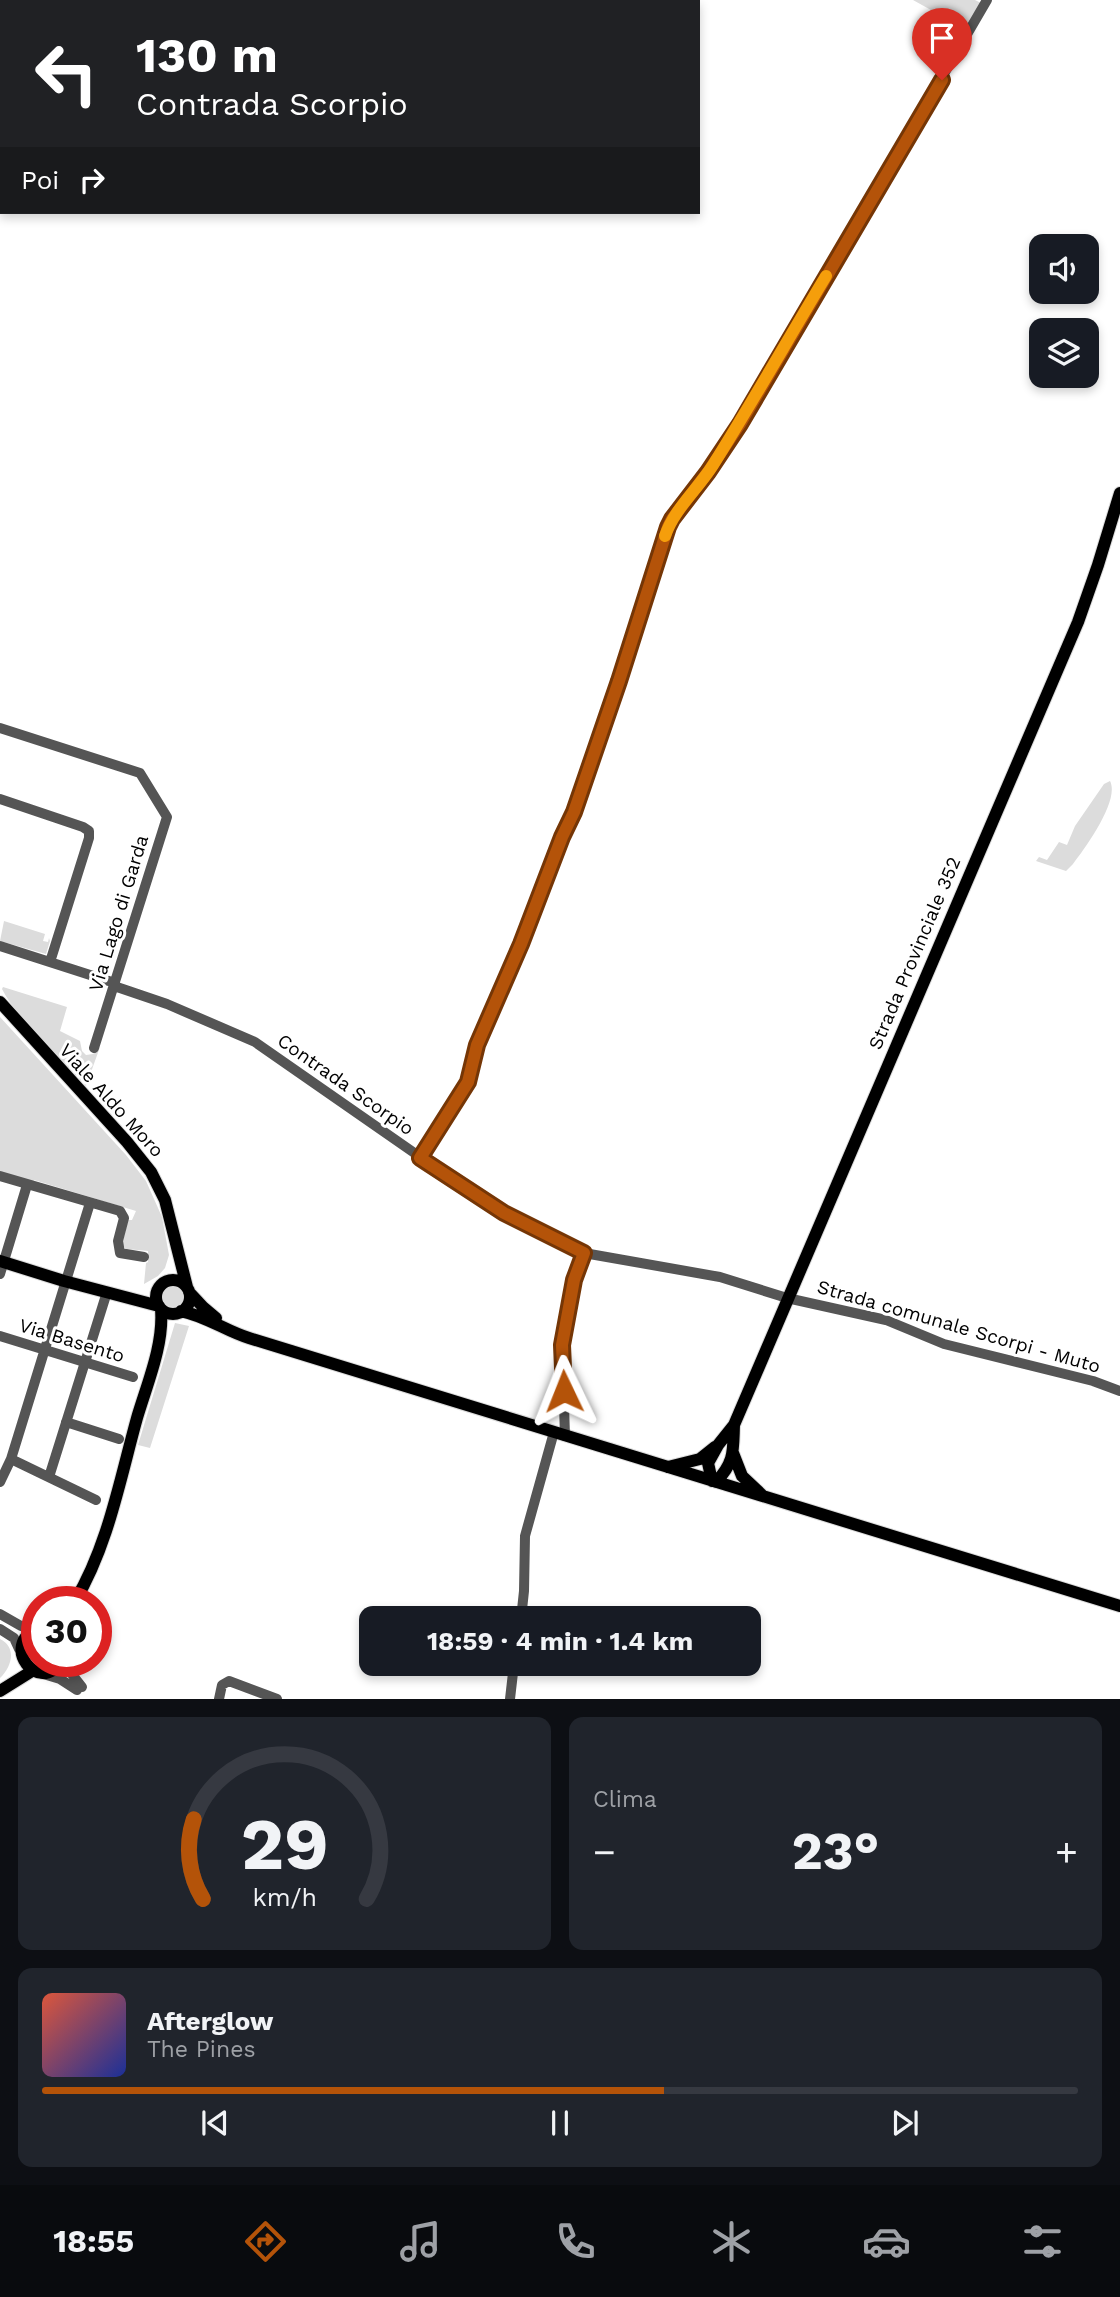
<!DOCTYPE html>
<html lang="it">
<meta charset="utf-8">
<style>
:root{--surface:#171b24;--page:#20242c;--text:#f1f3f6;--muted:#9ea1a6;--line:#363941;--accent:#b45309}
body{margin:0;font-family:"Work Sans",sans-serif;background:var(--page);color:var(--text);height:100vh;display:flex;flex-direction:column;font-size:26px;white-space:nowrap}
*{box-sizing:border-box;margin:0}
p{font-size:23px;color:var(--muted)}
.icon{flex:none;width:38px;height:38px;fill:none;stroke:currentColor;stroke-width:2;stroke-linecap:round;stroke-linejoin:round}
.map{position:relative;height:1699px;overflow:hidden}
.side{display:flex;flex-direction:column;gap:18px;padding:18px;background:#0d0f14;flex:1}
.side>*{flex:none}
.banner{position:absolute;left:0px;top:0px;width:700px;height:214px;box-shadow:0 4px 10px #0003;background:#202124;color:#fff;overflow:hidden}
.fabs{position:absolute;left:1029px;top:234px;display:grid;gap:14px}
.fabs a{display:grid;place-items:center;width:70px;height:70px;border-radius:14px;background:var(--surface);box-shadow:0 4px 10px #0003;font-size:35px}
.speed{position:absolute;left:21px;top:1586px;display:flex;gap:14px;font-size:35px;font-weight:700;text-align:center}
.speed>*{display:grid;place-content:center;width:91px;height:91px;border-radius:50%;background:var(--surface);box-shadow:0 4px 10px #0003;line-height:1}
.speed .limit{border:10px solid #d22;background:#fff;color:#111}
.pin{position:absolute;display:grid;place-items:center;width:60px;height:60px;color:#fff;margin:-72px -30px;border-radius:50% 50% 50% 0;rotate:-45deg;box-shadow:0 0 7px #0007}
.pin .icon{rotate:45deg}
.me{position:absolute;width:77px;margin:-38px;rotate:358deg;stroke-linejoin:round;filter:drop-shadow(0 0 5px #0008)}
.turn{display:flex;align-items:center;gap:24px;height:147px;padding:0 21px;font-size:32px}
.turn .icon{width:91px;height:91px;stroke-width:2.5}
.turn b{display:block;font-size:49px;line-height:60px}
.then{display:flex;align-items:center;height:66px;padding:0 21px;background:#0003;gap:14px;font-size:26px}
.big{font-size:52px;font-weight:700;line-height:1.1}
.side .widget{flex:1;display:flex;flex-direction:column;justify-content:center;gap:10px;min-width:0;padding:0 24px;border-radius:14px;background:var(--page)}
.side .dial{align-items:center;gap:0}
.dial svg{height:182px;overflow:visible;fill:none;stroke:var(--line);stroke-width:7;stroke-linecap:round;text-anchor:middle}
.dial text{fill:var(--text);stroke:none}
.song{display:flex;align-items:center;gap:21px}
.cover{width:84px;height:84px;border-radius:10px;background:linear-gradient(135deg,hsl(10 70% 55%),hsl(230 70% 35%))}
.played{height:7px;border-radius:4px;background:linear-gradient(90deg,var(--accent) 60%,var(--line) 60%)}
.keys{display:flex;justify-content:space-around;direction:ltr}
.heat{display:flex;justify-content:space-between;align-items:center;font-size:38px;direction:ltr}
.side .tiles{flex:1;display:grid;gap:18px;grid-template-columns:1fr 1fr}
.widget:last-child{grid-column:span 2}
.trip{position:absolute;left:359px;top:1606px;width:402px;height:70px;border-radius:14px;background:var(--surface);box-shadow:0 4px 10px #0003;font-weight:700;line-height:70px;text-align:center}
.menu{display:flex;height:112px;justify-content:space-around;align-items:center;background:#090b0e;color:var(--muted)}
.menu .icon{width:49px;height:49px}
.menu .on{color:var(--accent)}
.menu b{font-size:32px;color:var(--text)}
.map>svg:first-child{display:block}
</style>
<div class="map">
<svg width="1120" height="1699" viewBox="0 0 1120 1699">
<rect width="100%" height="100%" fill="#fff"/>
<path fill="#dcdcdc" d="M 913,0 L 975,0 L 983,4 L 967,30 Z
M 1110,781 C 1120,800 1086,847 1073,864 L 1066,871 L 1036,861 L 1039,857 L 1047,860 L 1059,842 L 1067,845 L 1075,826 L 1104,784 Z
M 4,921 L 45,934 L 43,941 L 48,942 L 49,938 L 50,941 L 46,954 L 0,941 Z
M 3,987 L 67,1007 L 60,1031 L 80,1041 L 82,1051 L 86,1055 L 93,1054 L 100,1047 L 86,1086 C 61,1059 18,1021 2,989 Z
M 0,1017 L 126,1155 L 146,1181 L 162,1217 L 169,1255 L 165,1268 L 158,1276 L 144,1284 L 146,1263 L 148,1262 L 148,1251 L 127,1249 L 122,1246 L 128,1220 L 132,1220 L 136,1211 L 34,1180 L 33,1182 L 0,1172 Z
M162 1296a11 11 0 1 1 22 0a11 11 0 1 1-22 0Z
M 175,1323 L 189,1326 L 150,1448 L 138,1445 Z
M 0,1639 C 17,1647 12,1667 0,1678 Z"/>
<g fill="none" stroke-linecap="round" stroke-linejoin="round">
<g stroke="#dbdbdb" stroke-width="14">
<path id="major" d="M 0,1002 L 127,1142 L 151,1172 L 165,1200 L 187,1287
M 0,1261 L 64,1281 L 159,1306
M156 1297a17 17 0 1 1 34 0a17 17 0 1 1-34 0Z
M 189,1292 L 203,1307 L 216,1318
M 181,1311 C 206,1316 226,1331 249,1338 L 1120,1606
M 733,1453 L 742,1476 L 762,1495
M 668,1467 L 700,1459 L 715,1447
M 712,1481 L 708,1463 L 718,1445 L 734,1425 L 1078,622 L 1098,565 L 1120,493
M 716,1482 C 735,1462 733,1451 734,1425
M 75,1601 C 108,1546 120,1479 137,1418 C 147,1384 164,1345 161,1309
M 37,1629 C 0,1645 38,1696 62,1661
M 0,1691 L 32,1671"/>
</g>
<path stroke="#555" stroke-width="10" d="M 0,7 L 2,3
M 0,728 L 140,773 L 167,817 L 94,1048
M 0,799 L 83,827 L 89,831 L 89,838 L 50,962
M 0,946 L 115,983
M 114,986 L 167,1004 L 255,1042 L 482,1200 L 584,1253 L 720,1277 L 787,1298 L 886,1320 L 944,1344 L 1093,1381 L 1120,1391
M 420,1158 L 468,1082 L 477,1045 L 521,944 L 562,837 L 574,812 L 672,519 L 703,480 L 740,424 L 987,0
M 0,1176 L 120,1211 L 124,1218 L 118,1241 L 120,1253 L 144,1257
M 0,1274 L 27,1185
M 0,1336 L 133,1377
M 66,1422 L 119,1439
M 565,1436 L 562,1345 L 574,1280 L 584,1253
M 11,1459 L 96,1500
M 49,1477 L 107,1292
M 0,1482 L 11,1459 L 90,1203
M 0,1614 L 21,1626 L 37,1629
M 521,1619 L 524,1591 L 525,1536 L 554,1432
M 0,1629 L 14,1638 L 19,1649
M 66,1661 L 71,1673 L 82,1687
M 40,1673 L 60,1679 L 77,1690
M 219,1699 L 222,1685 L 229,1681 L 277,1699
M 510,1699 L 514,1664"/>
<use href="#major" stroke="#000" stroke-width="12"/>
</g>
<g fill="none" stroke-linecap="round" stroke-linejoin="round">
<g stroke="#753606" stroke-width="18">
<path id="route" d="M 564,1391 L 562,1345 L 574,1280 L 584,1253 L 504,1213 L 420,1158 L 468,1082 L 477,1045 L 521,944 L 562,837 L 574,812 L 619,681 L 668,527 L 672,519 L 708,472 L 740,424 L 942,80"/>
</g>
<use href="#route" stroke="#b45309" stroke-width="12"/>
<path stroke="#f59e0b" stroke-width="12" d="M 665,536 C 674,509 698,489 713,465 C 752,403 788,339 826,276"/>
</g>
<g text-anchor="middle" stroke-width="6" stroke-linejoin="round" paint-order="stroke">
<g font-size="19" fill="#000" stroke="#fff">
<text transform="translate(118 913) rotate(-73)" y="7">Via Lago di Garda</text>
<text transform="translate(914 953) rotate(-67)" y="7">Strada Provinciale 352</text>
<text transform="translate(346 1084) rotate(35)" y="7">Contrada Scorpio</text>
<text transform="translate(112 1100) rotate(48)" y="7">Viale Aldo Moro</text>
<text transform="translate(959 1326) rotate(16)" y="7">Strada comunale Scorpi - Muto</text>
<text transform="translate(72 1340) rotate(17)" y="7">Via Basento</text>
</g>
</g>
</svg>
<div class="fabs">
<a><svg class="icon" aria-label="sound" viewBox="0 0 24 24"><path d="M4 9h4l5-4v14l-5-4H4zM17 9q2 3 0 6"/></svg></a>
<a><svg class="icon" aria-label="layers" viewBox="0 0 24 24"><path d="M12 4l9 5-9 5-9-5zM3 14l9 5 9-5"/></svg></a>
</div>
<div class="speed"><div class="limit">30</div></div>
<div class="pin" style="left:942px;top:80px;background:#d93025"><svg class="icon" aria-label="arrive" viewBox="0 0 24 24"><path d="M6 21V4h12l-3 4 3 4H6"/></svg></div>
<svg class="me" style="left:564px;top:1391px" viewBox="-20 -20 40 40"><path d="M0-17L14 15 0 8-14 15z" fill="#b45309" stroke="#fff" stroke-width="4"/></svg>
<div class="trip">18:59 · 4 min · 1.4 km</div>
<div class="banner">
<div class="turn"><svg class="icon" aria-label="left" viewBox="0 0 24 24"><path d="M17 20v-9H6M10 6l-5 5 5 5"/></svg><div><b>130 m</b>Contrada Scorpio</div></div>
<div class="then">Poi<svg class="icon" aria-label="right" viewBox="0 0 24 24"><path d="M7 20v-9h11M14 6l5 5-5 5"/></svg></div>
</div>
</div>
<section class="side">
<div class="tiles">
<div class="widget dial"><svg viewBox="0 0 100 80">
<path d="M14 69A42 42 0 1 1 86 69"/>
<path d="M14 69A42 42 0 0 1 10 34" stroke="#b45309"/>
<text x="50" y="56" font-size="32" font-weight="700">29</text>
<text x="50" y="72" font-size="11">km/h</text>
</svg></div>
<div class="widget"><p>Clima</p>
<div class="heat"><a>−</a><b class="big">23°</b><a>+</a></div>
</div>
<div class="widget">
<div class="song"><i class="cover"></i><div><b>Afterglow</b><p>The Pines</p></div></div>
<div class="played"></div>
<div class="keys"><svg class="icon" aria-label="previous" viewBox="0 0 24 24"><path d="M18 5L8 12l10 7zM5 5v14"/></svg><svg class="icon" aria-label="pause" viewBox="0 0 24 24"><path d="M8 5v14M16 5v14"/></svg><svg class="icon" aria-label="next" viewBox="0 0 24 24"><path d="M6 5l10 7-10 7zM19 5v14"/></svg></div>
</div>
</div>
</section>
<nav class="menu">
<b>18:55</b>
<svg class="icon on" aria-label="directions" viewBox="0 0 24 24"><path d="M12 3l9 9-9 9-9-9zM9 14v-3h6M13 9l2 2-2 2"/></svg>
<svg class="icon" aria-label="music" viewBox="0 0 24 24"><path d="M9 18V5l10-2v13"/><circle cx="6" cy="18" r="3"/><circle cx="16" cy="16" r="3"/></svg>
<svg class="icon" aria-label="phone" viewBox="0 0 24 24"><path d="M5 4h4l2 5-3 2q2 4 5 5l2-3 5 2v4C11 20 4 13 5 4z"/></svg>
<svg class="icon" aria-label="climate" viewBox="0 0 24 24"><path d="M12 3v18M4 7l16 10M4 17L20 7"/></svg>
<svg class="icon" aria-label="car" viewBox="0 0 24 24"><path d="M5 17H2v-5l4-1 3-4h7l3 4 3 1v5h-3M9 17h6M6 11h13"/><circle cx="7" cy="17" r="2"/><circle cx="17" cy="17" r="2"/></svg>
<svg class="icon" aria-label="filters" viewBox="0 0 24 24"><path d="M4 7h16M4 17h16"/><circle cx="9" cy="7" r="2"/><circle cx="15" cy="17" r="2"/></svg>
</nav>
